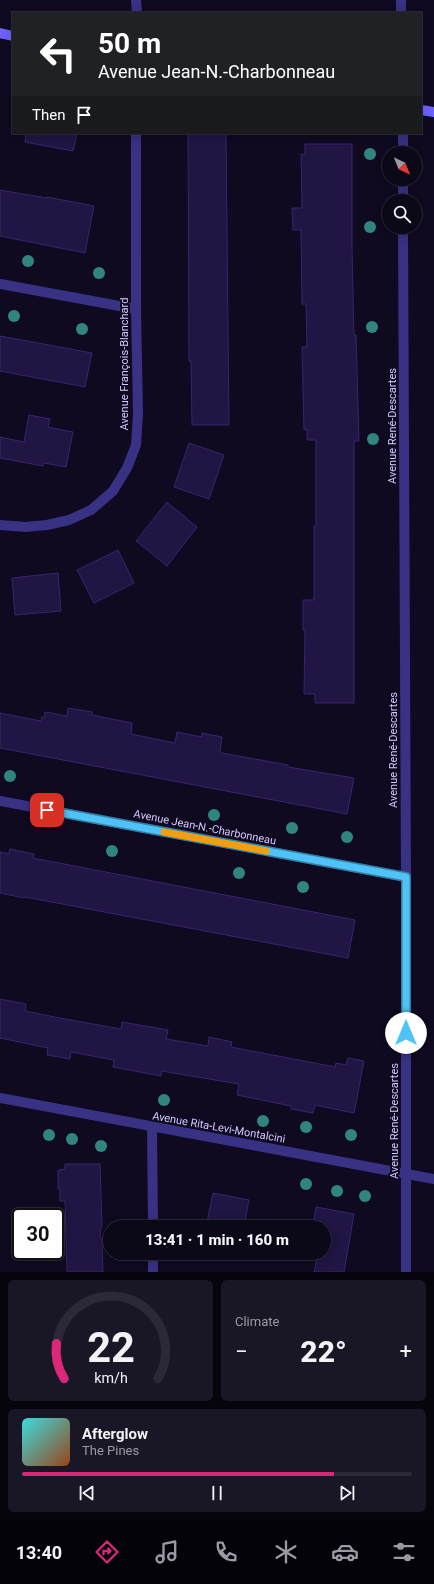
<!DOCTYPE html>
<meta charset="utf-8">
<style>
:root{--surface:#0b0818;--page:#191625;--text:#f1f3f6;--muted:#9a9aa2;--line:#2b2937;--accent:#db2777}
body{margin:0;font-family:Roboto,sans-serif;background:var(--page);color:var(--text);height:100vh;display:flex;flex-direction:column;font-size:15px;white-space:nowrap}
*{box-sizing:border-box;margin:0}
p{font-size:13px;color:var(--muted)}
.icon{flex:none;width:22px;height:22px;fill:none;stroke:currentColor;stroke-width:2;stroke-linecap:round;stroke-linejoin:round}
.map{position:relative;height:1272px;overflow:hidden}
.sheet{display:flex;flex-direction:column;gap:8px;padding:8px;background:#06040d;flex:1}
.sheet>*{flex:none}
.hud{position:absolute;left:12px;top:12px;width:410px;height:122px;border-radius:0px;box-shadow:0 2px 10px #0003,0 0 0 1px var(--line);background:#202124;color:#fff;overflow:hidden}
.needle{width:26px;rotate:137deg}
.fabs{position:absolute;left:382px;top:146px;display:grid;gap:8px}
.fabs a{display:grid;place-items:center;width:40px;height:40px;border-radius:50%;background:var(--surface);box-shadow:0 2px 10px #0003,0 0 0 1px var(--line);font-size:20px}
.speed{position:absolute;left:12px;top:1208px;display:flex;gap:8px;font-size:20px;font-weight:700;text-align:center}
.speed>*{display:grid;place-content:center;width:52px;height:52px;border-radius:50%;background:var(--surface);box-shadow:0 2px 10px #0003,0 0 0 1px var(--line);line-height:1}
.speed .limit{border:2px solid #111;border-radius:6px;background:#fff;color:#111}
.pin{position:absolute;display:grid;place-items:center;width:34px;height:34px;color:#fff;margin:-17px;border-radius:8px;box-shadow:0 2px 6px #0006}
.me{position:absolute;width:44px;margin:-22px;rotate:0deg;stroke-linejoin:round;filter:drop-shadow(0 0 3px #0008)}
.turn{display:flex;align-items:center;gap:14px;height:84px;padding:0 20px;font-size:18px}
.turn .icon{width:52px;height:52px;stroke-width:2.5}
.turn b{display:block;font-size:28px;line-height:34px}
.then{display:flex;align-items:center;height:38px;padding:0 20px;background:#0003;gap:8px;font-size:15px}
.big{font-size:30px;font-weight:800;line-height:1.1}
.sheet .widget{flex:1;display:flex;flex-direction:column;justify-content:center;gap:6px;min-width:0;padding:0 14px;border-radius:6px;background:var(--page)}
.sheet .dial{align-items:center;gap:0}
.dial svg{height:104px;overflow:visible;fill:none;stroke:var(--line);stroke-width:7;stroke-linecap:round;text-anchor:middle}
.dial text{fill:var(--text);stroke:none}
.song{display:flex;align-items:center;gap:12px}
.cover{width:48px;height:48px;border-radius:6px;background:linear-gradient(135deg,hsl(180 70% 55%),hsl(20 70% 35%))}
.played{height:4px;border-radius:2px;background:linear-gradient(90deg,var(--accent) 80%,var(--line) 80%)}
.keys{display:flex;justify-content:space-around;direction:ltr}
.heat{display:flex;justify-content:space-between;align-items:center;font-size:22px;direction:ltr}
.sheet .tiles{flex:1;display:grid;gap:8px;grid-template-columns:1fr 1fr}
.widget:last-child{grid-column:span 2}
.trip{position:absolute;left:103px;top:1220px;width:228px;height:40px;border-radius:20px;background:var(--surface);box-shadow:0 2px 10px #0003,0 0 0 1px var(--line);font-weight:800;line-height:40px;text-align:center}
.tab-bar{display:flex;height:64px;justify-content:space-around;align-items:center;background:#04030a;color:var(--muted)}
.tab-bar .icon{width:28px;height:28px}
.tab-bar .on{color:var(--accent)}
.tab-bar b{font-size:18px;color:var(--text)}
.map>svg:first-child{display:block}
</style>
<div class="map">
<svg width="434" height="1272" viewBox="0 0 434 1272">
<rect width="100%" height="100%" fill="#0f0a20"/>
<path fill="#201543" stroke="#382471" d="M 26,133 L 77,133 L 73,151 L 25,142 Z
M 188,133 L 226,133 L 229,425 L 192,425 L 191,361 L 189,361 Z
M 305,144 L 352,144 L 352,248 L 354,335 L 356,335 L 359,441 L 354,441 L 354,703 L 315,703 L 315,694 L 304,694 L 305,630 L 303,630 L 303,600 L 314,600 L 314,526 L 316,526 L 316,440 L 307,440 L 307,429 L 304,430 L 302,347 L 307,347 L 306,304 L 302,304 L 301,230 L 293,230 L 292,208 L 302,208 L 301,154 L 305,155 Z
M 0,190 L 47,198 L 47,197 L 94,206 L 85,253 L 0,236 Z
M 0,336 L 92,353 L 85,387 L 0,371 Z
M 29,415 L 50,419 L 48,427 L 73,432 L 66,467 L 44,463 L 43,466 L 0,458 L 0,437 L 24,442 Z
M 189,443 L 224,455 L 209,499 L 174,487 Z
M 167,502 L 197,527 L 167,566 L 136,541 Z
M 118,550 L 134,583 L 94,603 L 77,570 Z
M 58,573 L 61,611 L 15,615 L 12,578 Z
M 68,708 L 92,712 L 92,715 L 132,723 L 131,734 L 175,743 L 177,732 L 202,737 L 202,733 L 222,737 L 220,751 L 222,753 L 288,765 L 288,767 L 354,778 L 347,814 L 0,748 L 0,713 L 41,721 L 42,717 L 44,718 L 45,712 L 67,716 Z
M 10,849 L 34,854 L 33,858 L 355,920 L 348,958 L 25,897 L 24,898 L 0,893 L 0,852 L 9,854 Z
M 0,999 L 26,1004 L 25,1011 L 60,1018 L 121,1029 L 122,1022 L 168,1030 L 166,1039 L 208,1046 L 209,1037 L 232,1042 L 231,1047 L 335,1067 L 336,1063 L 346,1065 L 348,1058 L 364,1061 L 354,1113 L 315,1105 L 313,1113 L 291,1109 L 291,1106 L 237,1095 L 239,1084 L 162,1071 L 161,1076 L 113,1067 L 114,1060 L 71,1052 L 70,1059 L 47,1055 L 48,1048 L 0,1038 Z
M 65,1164 L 100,1164 L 102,1227 L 101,1227 L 100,1238 L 102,1239 L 103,1272 L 67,1272 L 65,1201 L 60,1201 L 60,1189 L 58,1189 L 58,1170 L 65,1169 Z
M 213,1193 L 249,1200 L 244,1227 L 206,1227 Z
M 316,1207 L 354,1214 L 344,1272 L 314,1272 L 318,1253 L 324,1253 L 324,1227 L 313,1227 Z"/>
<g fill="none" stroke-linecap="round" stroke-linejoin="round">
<path stroke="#383184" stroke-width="10" d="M 136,0 L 137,13
M 401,0 L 401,13
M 403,133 L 403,153
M 403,179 L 403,201
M 403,227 L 406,877 L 406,1272
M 0,284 L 136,309
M 0,525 L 25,527 L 47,525 L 69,520 L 91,510 L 113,491 L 127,468 L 136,445 L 138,413 L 136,309 L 136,133
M 0,801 L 406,877
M 0,1098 L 434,1179
M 152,1127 L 153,1227
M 153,1253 L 153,1272"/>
<path stroke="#6d61ff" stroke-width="10" d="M 0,33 L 13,36
M 421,110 L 434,112"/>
</g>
<g fill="#30857e">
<circle cx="370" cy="154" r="6"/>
<circle cx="370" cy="227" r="6"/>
<circle cx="28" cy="261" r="6"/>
<circle cx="99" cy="273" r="6"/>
<circle cx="14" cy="316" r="6"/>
<circle cx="372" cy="327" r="6"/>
<circle cx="82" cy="329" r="6"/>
<circle cx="373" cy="439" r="6"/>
<circle cx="10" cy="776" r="6"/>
<circle cx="214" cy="815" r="6"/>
<circle cx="292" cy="828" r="6"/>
<circle cx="347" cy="837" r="6"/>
<circle cx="112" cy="851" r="6"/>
<circle cx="239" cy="873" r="6"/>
<circle cx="303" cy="887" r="6"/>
<circle cx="164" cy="1100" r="6"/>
<circle cx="263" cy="1121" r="6"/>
<circle cx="306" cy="1127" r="6"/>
<circle cx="49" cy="1135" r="6"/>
<circle cx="351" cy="1135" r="6"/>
<circle cx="72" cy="1139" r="6"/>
<circle cx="101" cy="1146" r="6"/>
<circle cx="306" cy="1184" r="6"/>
<circle cx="337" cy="1191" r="6"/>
<circle cx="365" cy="1196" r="6"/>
</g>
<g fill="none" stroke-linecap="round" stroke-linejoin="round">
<g stroke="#337fa1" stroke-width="10">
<path id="route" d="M 47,810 L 406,877 L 406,1033"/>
</g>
<use href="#route" stroke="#4fc3f7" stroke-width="7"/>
<path stroke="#f59e0b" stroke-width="7" d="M 164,832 L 266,851"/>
</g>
<g text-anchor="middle" stroke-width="4" stroke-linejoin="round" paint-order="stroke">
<g font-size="11" fill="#d3caff" stroke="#0f0a20">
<text transform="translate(124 364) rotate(-90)" y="4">Avenue François-Blanchard</text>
<text transform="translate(392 426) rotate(-90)" y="4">Avenue René-Descartes</text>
<text transform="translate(393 750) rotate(-90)" y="4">Avenue René-Descartes</text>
<text transform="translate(205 827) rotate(11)" y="4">Avenue Jean-N.-Charbonneau</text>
<text transform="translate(394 1121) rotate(-90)" y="4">Avenue René-Descartes</text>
<text transform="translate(219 1127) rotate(10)" y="4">Avenue Rita-Levi-Montalcini</text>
</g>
</g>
</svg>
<div class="fabs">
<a><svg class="needle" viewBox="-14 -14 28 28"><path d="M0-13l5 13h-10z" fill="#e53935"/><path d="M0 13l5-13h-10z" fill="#9a9aa2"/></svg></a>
<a><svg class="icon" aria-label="search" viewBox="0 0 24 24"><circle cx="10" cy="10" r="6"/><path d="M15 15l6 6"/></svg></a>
</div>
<div class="speed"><div class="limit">30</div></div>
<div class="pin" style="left:47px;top:810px;background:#d93025"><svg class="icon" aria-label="arrive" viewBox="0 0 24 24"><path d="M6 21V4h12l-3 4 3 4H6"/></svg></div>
<svg class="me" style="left:406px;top:1033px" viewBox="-20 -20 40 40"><circle r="19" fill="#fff"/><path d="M0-13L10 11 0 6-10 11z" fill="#4fc3f7"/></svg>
<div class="trip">13:41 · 1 min · 160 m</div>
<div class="hud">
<div class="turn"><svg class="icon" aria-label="left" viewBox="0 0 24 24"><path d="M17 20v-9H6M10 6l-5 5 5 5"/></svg><div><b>50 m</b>Avenue Jean-N.-Charbonneau</div></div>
<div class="then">Then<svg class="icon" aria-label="arrive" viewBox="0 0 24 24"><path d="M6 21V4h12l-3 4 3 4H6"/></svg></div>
</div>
</div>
<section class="sheet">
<div class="tiles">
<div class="widget dial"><svg viewBox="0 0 100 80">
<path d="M14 69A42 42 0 1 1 86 69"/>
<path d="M14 69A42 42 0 0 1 8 42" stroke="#db2777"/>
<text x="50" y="56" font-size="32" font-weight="700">22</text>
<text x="50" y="72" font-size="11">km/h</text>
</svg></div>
<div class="widget"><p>Climate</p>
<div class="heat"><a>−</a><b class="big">22°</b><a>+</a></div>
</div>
<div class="widget">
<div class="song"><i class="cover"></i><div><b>Afterglow</b><p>The Pines</p></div></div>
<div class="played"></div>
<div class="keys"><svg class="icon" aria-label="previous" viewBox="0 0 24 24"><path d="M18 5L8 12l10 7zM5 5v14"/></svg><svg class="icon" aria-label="pause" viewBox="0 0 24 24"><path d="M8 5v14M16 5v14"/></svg><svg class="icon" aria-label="next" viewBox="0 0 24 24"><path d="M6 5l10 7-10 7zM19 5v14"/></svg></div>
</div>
</div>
</section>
<nav class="tab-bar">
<b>13:40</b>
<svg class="icon on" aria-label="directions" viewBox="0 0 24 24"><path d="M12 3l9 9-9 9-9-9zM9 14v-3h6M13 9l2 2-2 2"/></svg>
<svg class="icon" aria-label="music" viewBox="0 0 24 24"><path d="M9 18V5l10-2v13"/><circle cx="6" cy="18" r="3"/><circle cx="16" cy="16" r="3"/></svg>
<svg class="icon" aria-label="phone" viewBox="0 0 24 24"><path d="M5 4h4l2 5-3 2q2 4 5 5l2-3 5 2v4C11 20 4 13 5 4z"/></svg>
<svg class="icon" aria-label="climate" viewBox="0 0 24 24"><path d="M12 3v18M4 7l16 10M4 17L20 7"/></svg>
<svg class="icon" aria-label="car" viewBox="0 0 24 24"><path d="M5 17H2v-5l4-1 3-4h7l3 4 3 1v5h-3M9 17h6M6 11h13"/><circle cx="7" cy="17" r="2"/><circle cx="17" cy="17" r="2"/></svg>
<svg class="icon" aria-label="filters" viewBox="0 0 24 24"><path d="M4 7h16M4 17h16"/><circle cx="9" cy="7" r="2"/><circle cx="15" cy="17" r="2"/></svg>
</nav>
